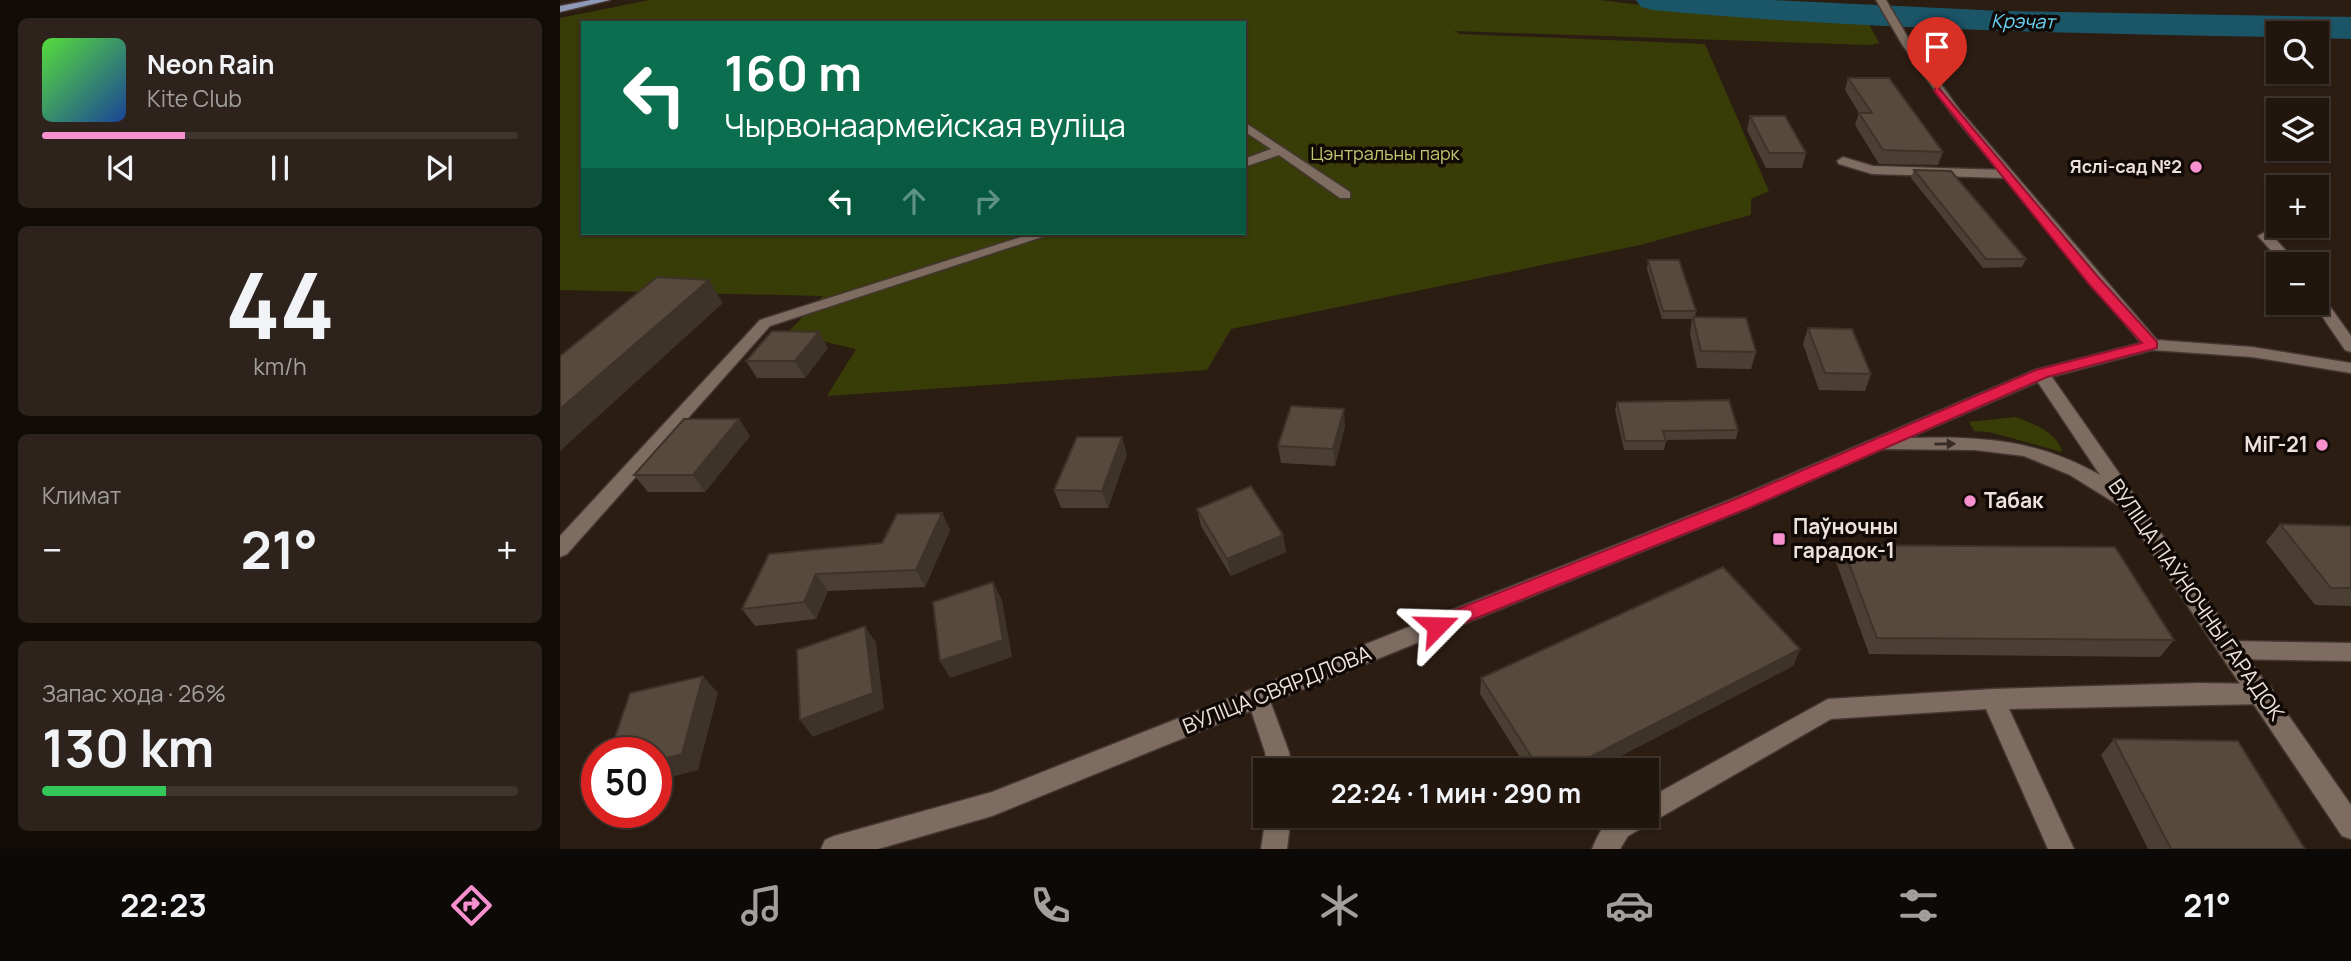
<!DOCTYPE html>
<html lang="ru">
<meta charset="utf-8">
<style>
:root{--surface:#21160e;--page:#2d231c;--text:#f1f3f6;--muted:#a29f9e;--line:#3e352e;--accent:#f790ce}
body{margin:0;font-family:Manrope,sans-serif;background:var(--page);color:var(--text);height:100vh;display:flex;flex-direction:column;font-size:26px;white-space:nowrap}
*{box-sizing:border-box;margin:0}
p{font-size:23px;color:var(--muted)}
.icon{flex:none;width:38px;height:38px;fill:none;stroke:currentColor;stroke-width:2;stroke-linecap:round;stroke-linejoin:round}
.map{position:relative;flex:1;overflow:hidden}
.sheet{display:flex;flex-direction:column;gap:18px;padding:18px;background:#120c08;width:560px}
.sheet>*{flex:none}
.guide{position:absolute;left:21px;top:21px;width:665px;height:214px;border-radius:0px;box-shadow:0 2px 5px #0004,0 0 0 2px var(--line);background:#0b6e4f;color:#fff;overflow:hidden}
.fabs{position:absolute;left:1706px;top:21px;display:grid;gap:14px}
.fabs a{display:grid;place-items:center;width:63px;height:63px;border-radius:0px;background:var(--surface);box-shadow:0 2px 5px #0004,0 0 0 2px var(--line);font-size:35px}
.speed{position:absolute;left:21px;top:737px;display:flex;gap:14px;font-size:35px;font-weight:700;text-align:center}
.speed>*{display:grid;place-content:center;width:91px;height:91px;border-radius:50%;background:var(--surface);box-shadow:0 2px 5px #0004,0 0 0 2px var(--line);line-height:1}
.speed .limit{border:10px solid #d22;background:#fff;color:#111}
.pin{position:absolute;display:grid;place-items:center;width:60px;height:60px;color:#fff;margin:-72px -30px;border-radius:50% 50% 50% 0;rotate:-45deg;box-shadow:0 0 7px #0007}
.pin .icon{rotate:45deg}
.me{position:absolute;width:77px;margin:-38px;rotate:68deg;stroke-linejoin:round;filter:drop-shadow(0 0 5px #0008)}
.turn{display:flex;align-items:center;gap:24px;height:147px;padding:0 28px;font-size:32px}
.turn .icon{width:91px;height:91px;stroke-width:2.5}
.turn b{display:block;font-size:49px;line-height:60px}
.lanes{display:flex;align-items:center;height:66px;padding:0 28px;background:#0003;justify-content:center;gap:35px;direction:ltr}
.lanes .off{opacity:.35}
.big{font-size:52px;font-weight:700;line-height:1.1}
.sheet .tile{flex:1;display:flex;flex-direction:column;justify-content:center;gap:10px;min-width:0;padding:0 24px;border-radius:10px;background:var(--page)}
.sheet .dial{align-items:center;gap:0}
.dial b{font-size:91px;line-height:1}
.song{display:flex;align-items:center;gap:21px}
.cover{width:84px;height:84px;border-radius:10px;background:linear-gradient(135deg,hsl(110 70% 55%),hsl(220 70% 35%))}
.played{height:7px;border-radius:4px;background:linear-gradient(90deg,var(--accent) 30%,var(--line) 30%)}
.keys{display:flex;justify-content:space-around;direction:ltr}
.heat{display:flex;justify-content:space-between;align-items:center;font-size:38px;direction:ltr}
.charge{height:10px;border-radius:5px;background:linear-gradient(90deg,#34c759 26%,var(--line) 0)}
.trip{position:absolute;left:693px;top:758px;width:406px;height:70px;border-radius:0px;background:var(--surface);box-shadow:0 2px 5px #0004,0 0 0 2px var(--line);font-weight:700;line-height:70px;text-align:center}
.menu{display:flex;height:112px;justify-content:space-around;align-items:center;background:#0d0906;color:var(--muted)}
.menu .icon{width:49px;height:49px}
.menu .current{color:var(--accent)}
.menu b{font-size:32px;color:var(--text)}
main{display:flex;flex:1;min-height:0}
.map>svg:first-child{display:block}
</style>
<main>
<section class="sheet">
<div class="tile">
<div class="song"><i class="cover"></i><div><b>Neon Rain</b><p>Kite Club</p></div></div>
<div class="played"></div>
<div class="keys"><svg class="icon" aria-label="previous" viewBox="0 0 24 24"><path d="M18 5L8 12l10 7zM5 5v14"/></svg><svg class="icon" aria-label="pause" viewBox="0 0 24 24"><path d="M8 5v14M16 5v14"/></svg><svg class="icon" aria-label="next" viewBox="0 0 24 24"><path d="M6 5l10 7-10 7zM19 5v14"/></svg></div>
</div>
<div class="tile dial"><b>44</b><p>km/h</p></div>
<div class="tile"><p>Климат</p>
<div class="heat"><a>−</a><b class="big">21°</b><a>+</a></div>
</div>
<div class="tile"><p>Запас хода · 26%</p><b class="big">130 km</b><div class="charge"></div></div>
</section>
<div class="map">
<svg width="1791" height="849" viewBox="0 0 1791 849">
<rect width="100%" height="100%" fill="#2c1d13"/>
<path fill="#383c07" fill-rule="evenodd" d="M 89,0 L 1039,0 L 1189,18 L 1308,22 L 1319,43 L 1311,45 L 894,31 L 900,34 L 1145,44 L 1209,191 L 1191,199 L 1191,215 L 1080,245 L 671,329 L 647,370 L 267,396 L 296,349 L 227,333 L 263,296 L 0,290 L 0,18 ZM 23,23 L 684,23 L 684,233 L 23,233 Z
M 1456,417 C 1473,424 1498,432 1502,452 L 1429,432 L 1414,431 L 1409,422 Z"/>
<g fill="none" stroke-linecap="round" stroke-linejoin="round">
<path fill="#1b5668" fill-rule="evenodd" d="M 1076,0 L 1212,0 L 1442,11 L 1791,17 L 1791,39 L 1757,38 L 1757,33 L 1718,33 L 1718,37 C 1509,33 1301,30 1093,10 L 1081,7 Z"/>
<g stroke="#443731" stroke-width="3">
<path id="lane" d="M 684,122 L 790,192 L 790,198 L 780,198 L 719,155 L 684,167 L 684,159 L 711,149 L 684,131 Z
M 1283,157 L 1313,166 L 1446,170 L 1452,174 L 1446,178 L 1312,174 L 1279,164 L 1277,161 Z
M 1705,232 L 1710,233 L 1738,264 L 1723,264 L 1698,236 Z
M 474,233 L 494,233 L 210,326 L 7,554 L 0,557 L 0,536 L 200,320 Z
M 1757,293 L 1762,295 L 1791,336 L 1791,352 L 1785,350 L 1753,303 L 1757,303 Z
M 1672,641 L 1791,643 L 1791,661 L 1672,659 L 1664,656 L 1661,650 L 1664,644 Z
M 1640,683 L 1703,684 L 1711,687 L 1714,694 L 1711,701 L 1703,704 L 1449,709 L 1514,849 L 1488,849 L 1426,709 L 1271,719 L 1068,836 L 1060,849 L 1032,849 C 1047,814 1052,816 1087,816 L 1087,799 L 1268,699 L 1433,689 Z"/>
</g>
<g stroke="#443731" stroke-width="3">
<path id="street" d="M 1481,369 L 1487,370 L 1791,805 L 1791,839 L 1782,836 L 1475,378 L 1473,374 Z
M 698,688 L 706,691 L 709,698 L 729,752 L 732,770 L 708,770 L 705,752 L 687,698 L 690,691 Z
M 706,816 L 731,816 L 727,849 L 701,849 Z"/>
</g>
<g stroke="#443731" stroke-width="3">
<path id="secondary" d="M 1316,0 L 1326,0 L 1353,46 L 1399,109 L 1597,340 L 1692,347 L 1791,363 L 1791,373 L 1692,357 L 1592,350 L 1487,378 L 1348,438 C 1422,436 1479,439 1545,478 C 1554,484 1569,490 1574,500 L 1572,505 L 1558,505 L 1510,475 L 1464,456 L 1415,450 L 1323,449 L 1191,507 L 432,816 L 318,849 L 261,849 L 265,840 L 274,836 L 432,792 L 1177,497 L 1475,370 L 1581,343 L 1391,113 L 1343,46 Z"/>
</g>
<g stroke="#443731" stroke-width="3">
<path id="primary" d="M 31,0 L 50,0 L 0,12 L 0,6 Z"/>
</g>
<use href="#lane" fill="#7e6c60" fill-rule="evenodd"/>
<use href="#street" fill="#7e6c60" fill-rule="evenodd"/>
<use href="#secondary" fill="#7e6c60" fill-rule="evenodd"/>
<use href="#primary" fill="#8f9ab8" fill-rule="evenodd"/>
</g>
<path fill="#4b3f33" d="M 1288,78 L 1383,152 L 1378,165 L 1319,164 L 1295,125 L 1299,113 L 1285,90 Z
M 1190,116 L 1246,153 L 1242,168 L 1206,168 L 1187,130 Z
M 1354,170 L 1466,259 L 1462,267 L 1423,268 L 1351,178 Z
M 1088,260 L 1136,311 L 1135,317 L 1196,352 L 1191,369 L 1137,368 L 1130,333 L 1132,319 L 1102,319 L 1087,269 Z
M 1248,328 L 1311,374 L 1305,391 L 1259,390 L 1243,344 Z
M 259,332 L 268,348 L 245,378 L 197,378 L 186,361 Z
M 1057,402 L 1178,430 L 1176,439 L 1106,440 L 1104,450 L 1064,450 L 1055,410 Z
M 179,419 L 190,436 L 145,492 L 88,492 L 74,475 Z
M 785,426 L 775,466 L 721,463 L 718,446 Z
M 567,454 L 548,508 L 501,508 L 494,490 Z
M 637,509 L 723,535 L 726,552 L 671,576 L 641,526 Z
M 382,513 L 390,530 L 365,587 L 268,591 L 256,619 L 195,626 L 182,609 L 322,543 Z
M 1720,524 L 1791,526 L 1791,606 L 1755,605 L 1706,542 Z
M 1282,545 L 1614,640 L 1600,657 L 1309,654 L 1276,562 Z
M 1240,649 L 1233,666 L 1034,770 L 968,770 L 920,694 L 921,678 Z
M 1554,739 L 1745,849 L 1588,849 L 1541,755 Z"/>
<path fill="#3d3329" d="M 149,280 L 163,303 L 0,451 L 0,409 Z
M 259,332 L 268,348 L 245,378 L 235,361 Z
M 784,409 L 785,426 L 775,466 L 773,449 Z
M 179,419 L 190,436 L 145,492 L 133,475 Z
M 562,437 L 567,454 L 548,508 L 542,491 Z
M 382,513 L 390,530 L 365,587 L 356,570 Z
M 723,535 L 726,552 L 671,576 L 667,559 Z
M 256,574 L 268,591 L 256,619 L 244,602 Z
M 433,582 L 442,600 L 452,657 L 390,678 L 380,661 Z
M 305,626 L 316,643 L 324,709 L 253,737 L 240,720 Z
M 1240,649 L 1233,666 L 1034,770 L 1005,770 Z
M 143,676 L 158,693 L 138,770 L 96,781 L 96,761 Z"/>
<path fill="#57493b" stroke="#3d3329" stroke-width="2" d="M 1288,78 L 1329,78 L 1383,152 L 1323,150 L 1299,113 L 1312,113 Z
M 1190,116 L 1225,116 L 1246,153 L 1209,153 Z
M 1354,170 L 1391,171 L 1466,259 L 1426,259 Z
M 1088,260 L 1119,260 L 1136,311 L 1103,311 Z
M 97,277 L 149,280 L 0,409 L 0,356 Z
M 1133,317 L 1186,318 L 1196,352 L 1141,351 Z
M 1248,328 L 1292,329 L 1311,374 L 1265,373 Z
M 212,331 L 259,332 L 235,361 L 186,361 Z
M 1169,400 L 1178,430 L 1103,431 L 1106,441 L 1065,441 L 1057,402 Z
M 731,406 L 784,409 L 773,449 L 718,446 Z
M 124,419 L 179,419 L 133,475 L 74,475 Z
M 517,437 L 562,437 L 542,491 L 494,490 Z
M 691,486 L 723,535 L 667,559 L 637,509 Z
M 382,513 L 356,570 L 256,574 L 244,602 L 182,609 L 209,554 L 322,543 L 337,514 Z
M 1720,524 L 1791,526 L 1791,588 L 1771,588 Z
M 1282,545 L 1555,547 L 1614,640 L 1317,638 Z
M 1163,567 L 1240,649 L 1005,770 L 980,770 L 921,678 Z
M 433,582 L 443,640 L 380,661 L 373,602 Z
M 305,626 L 313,693 L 240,720 L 237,650 Z
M 143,676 L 122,754 L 96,761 L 96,752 L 50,752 L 70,693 Z
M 1554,739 L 1678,741 L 1745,849 L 1611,849 Z"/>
<defs><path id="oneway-solid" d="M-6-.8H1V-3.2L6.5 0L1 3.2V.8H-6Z" transform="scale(1.75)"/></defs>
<use fill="#362c25" href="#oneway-solid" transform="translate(1385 444) rotate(-1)"/>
<path fill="#e11d48" stroke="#92132f" stroke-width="2" d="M 1377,86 L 1538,277 L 1597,342 L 1597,348 L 1487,377 L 1191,507 L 884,631 L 870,631 L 868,626 L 870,620 L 1178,498 L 1476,370 L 1582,343 L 1528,283 L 1374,91 Z"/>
<g fill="#f790ce" stroke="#100905" stroke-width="2.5">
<circle cx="1636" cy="167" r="7"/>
<circle cx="1762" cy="445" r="7"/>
<circle cx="1410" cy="501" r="7"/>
<rect x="1212" y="532" width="14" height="14" rx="3.5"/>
</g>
<g text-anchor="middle" stroke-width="7" stroke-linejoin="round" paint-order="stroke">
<g font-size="18" fill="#bec870" stroke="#100905">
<text x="825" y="160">Цэнтральны парк</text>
</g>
<g font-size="18" font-weight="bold" fill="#ede2db" stroke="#100905" text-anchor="end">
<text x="1622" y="173">Яслі-сад №2</text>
</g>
<g font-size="19" font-style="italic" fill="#69d7fb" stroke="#100905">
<text transform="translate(1463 21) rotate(1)" y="7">Крэчат</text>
</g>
<g font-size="21" font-weight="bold" fill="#ede2db" stroke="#100905" text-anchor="start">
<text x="1748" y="452" text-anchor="end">МіГ-21</text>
<text x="1424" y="508">Табак</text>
<text x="1233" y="534">Паўночны<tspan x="1233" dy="24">гарадок-1</tspan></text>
</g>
<g font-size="21" fill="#ede2db" stroke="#100905">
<text transform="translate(1636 600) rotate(55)" y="7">ВУЛІЦА ПАЎНОЧНЫ ГАРАДОК</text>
<text transform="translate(717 690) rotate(-22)" y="7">ВУЛІЦА СВЯРДЛОВА</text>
</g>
</g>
</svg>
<div class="fabs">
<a><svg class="icon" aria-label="search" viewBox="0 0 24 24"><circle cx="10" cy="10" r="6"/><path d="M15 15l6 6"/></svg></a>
<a><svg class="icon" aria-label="layers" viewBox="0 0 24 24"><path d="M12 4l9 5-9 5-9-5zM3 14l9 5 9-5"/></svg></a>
<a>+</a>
<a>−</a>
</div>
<div class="speed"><div class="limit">50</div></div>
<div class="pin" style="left:1377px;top:89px;background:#d93025"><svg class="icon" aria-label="arrive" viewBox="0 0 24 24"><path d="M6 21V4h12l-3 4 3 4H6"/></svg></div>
<svg class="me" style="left:877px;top:626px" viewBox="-20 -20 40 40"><path d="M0-17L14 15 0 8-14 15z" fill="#e11d48" stroke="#fff" stroke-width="4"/></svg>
<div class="trip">22:24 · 1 мин · 290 m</div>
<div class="guide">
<div class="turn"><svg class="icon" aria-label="left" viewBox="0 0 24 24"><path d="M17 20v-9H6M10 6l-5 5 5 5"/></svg><div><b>160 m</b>Чырвонаармейская вуліца</div></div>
<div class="lanes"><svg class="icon" aria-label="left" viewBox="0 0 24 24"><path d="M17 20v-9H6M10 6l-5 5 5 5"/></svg><svg class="icon off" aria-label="ahead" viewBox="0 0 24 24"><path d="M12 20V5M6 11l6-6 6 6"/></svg><svg class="icon off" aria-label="right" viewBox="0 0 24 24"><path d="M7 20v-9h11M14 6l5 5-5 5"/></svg></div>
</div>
</div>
</main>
<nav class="menu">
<b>22:23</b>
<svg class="icon current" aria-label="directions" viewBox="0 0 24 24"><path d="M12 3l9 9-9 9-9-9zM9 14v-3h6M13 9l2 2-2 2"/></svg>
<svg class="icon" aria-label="music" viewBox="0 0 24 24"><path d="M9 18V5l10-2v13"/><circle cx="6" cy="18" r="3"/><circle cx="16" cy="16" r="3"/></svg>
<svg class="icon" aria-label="phone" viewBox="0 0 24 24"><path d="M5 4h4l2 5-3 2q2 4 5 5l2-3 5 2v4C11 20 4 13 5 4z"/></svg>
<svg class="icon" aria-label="climate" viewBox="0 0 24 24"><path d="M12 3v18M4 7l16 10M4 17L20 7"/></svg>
<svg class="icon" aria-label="car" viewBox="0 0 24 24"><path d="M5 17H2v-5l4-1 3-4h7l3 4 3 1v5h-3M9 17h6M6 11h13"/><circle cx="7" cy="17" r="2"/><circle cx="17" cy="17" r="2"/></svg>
<svg class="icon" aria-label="filters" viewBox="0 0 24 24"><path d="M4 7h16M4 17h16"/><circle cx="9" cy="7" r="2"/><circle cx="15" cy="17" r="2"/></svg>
<b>21°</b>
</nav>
